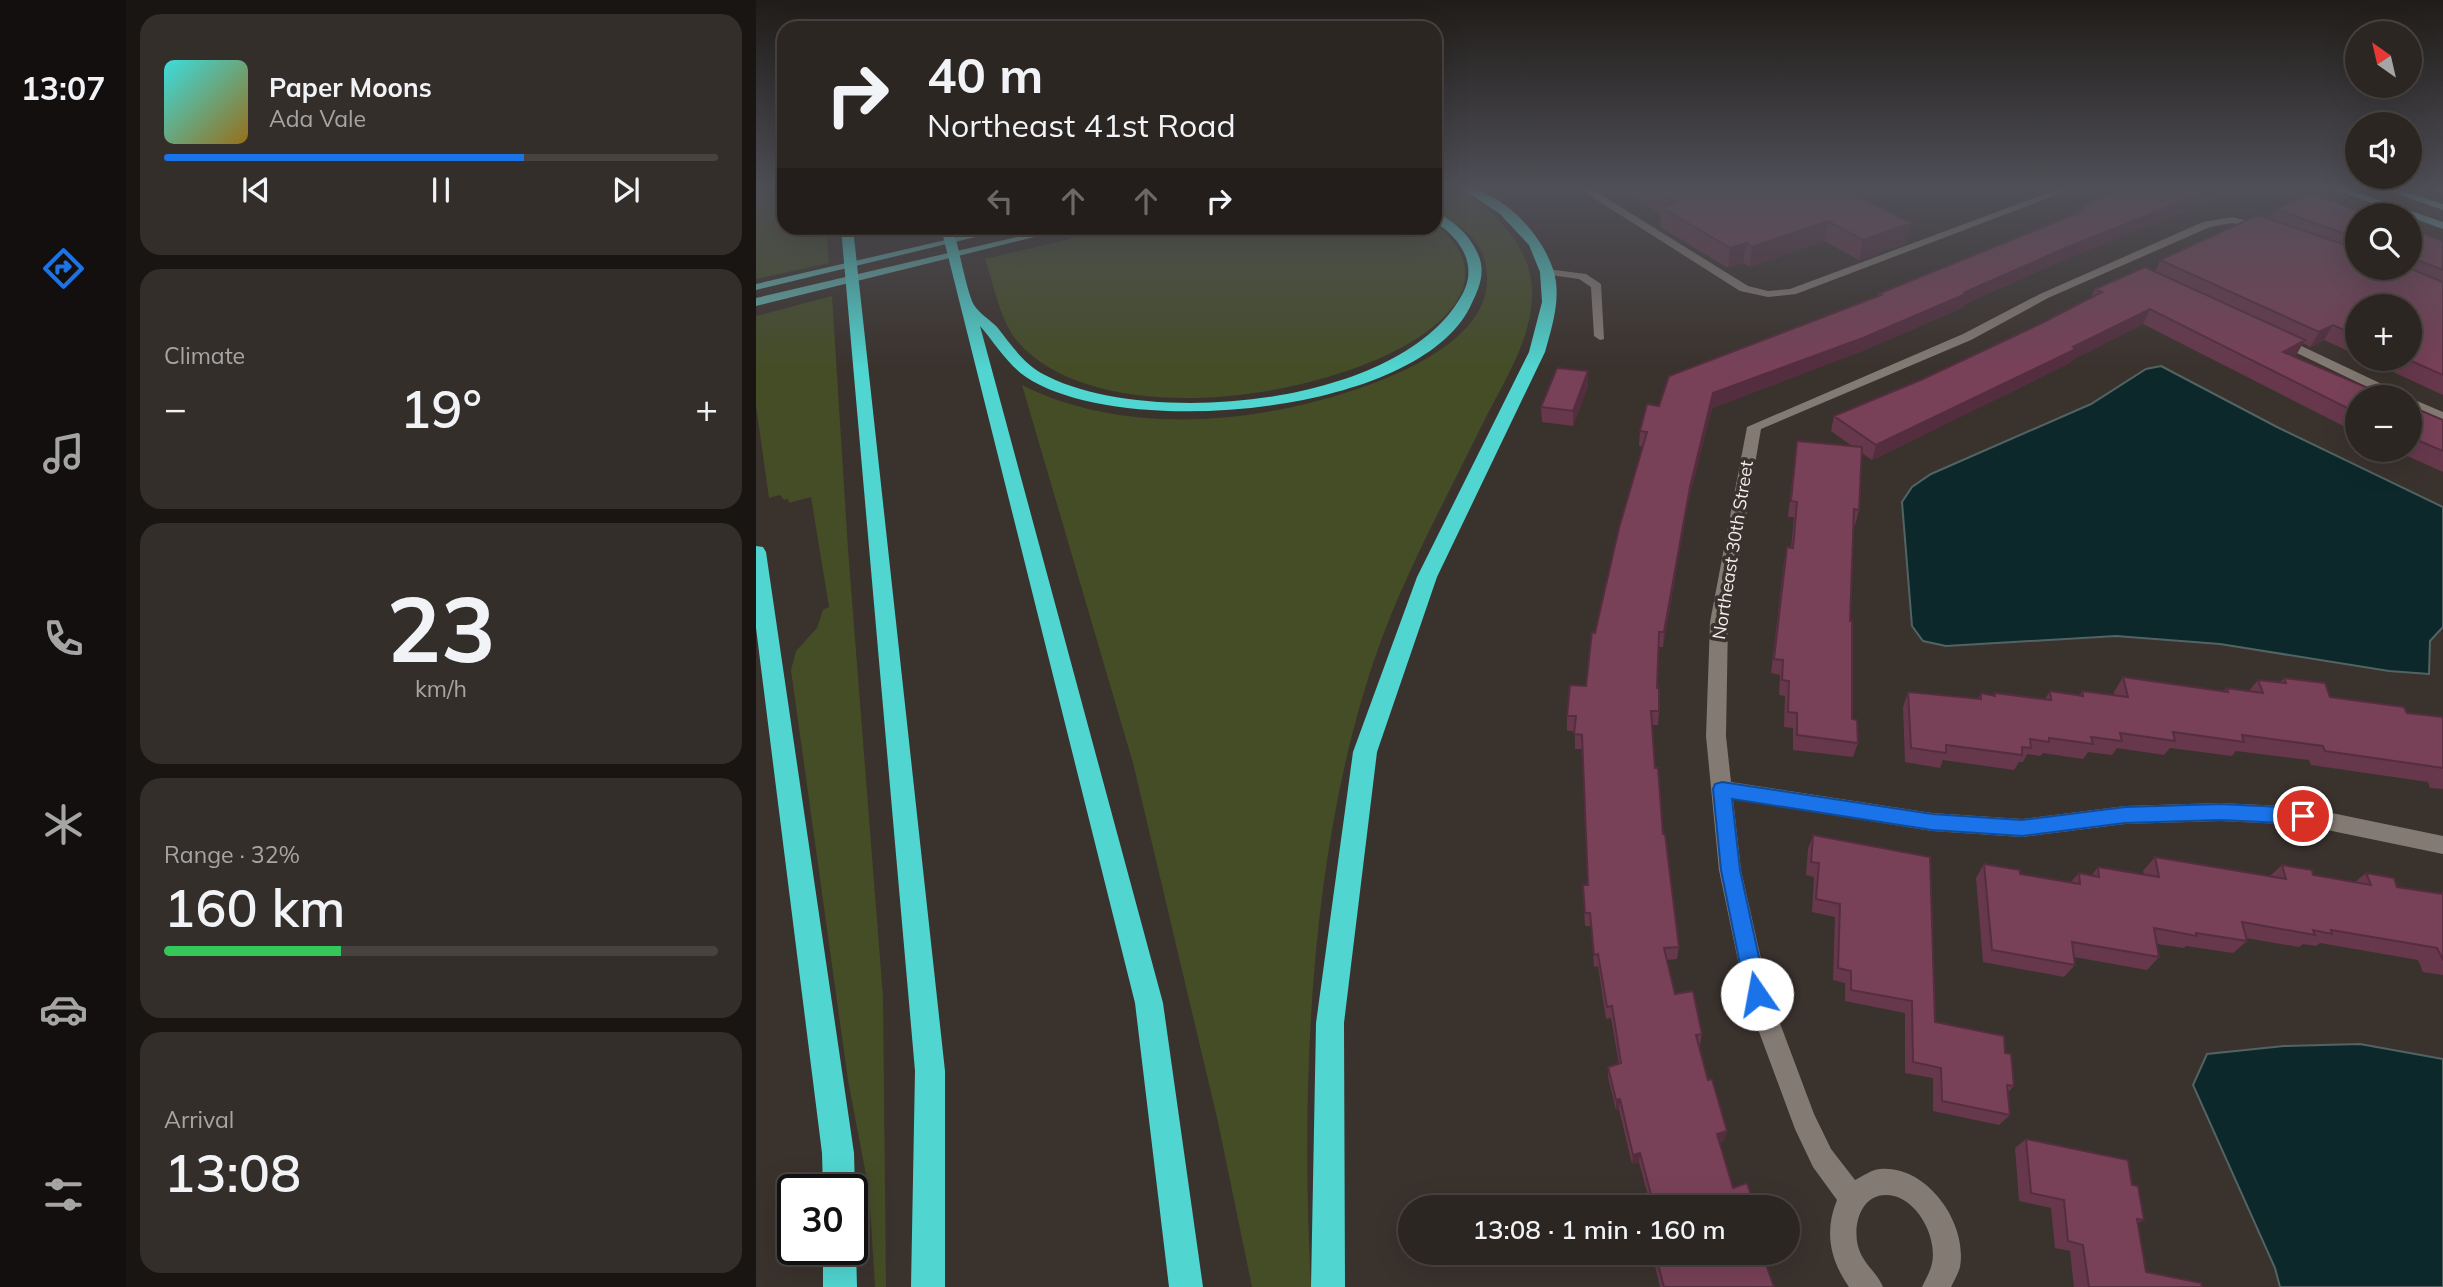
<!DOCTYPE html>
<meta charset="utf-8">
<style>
:root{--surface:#2c2622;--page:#342e2a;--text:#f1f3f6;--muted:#a6a5a5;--line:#484340;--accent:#1a73e8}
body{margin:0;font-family:Mulish,sans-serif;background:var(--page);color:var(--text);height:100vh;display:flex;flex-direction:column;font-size:26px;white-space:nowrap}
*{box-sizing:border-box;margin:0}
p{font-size:23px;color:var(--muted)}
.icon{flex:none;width:38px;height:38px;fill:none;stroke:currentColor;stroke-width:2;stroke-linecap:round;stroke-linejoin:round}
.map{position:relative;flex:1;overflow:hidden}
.panel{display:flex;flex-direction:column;gap:14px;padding:14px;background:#181513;width:630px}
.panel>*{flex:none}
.banner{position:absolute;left:21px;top:21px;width:665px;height:214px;border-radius:21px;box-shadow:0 7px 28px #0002,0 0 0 2px var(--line);background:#2c2622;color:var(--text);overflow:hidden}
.needle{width:46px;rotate:326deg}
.controls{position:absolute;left:1589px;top:21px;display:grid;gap:14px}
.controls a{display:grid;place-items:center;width:77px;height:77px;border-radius:50%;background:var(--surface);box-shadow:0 7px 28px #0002,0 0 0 2px var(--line);font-size:35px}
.speed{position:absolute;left:21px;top:1174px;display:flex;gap:14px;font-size:35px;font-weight:700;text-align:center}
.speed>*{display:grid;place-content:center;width:91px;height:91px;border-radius:50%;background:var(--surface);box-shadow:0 7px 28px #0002,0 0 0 2px var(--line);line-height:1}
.speed .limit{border:4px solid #111;border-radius:10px;background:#fff;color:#111}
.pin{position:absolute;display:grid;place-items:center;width:60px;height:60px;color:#fff;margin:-30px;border:4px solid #fff;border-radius:50%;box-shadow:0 2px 7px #0007}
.me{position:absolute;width:77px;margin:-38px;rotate:348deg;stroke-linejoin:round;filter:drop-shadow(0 0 5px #0008)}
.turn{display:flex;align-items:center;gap:24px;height:147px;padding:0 35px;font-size:32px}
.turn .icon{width:91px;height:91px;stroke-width:2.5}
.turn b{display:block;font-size:49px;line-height:60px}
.lanes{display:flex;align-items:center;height:66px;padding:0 35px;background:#0003;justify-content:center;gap:35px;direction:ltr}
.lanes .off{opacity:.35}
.big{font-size:52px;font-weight:600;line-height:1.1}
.panel .tile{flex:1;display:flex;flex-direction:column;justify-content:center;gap:10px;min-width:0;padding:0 24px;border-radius:21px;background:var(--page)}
.panel .dial{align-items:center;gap:0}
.dial b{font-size:91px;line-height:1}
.song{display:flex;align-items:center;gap:21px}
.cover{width:84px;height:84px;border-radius:10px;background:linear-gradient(135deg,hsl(180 70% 55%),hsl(40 70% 35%))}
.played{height:7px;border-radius:4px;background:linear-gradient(90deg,var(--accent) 65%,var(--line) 65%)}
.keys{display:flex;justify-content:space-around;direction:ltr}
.heat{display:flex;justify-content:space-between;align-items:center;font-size:38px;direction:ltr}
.charge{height:10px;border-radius:5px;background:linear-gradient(90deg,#34c759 32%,var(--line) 0)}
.trip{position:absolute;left:642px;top:1195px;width:402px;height:70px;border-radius:35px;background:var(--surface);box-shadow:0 7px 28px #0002,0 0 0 2px var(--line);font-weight:600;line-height:70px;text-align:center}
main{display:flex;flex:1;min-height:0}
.tab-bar{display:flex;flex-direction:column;width:126px;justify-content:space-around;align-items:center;background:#120f0e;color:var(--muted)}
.tab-bar .icon{width:49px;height:49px}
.tab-bar .selected{color:var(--accent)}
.tab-bar b{font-size:32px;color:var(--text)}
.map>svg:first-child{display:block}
</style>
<main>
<nav class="tab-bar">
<b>13:07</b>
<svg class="icon selected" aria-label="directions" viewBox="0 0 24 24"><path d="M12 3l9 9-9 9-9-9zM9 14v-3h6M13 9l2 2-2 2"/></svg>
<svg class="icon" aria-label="music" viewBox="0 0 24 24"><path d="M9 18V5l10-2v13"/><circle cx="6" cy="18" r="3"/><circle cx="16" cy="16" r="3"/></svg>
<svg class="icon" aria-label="phone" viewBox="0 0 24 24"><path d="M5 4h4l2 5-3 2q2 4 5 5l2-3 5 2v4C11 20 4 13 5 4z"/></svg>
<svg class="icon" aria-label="climate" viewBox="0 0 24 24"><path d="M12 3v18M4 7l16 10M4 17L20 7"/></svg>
<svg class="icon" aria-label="car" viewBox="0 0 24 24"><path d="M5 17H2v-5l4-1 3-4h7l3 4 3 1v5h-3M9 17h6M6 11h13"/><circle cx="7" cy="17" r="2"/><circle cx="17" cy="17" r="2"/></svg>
<svg class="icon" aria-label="filters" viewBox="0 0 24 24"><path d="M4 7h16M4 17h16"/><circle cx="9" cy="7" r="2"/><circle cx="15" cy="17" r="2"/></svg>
</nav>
<section class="panel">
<div class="tile">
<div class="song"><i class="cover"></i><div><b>Paper Moons</b><p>Ada Vale</p></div></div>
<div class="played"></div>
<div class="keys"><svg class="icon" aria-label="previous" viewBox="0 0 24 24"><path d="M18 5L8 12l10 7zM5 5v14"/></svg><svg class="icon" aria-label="pause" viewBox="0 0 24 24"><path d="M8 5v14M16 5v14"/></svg><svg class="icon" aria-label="next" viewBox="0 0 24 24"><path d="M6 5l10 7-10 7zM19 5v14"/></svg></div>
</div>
<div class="tile"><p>Climate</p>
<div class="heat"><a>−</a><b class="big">19°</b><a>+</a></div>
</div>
<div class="tile dial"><b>23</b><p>km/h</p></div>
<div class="tile"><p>Range · 32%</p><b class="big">160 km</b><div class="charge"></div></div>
<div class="tile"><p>Arrival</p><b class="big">13:08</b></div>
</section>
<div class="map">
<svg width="1687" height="1287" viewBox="0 0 1687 1287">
<rect width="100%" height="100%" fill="#3a322d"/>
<path fill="#454d27" d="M 2,188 L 28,188 L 28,228 L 70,228 L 73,263 L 0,279 L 0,197 Z
M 679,188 C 686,188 697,186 703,188 C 709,190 717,198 722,202 C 752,226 778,257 776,297 C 775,340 748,382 729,419 C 695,489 657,558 629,630 C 554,827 544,1078 555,1287 L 496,1287 L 462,1122 L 377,763 L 266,385 C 339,422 430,426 510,412 C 573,402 734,359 731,278 C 730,241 709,228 679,212 Z
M 679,224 C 829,342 379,476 262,342 C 244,321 238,285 229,259 L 361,228 L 679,228 Z
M 76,296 L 92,549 L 127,997 L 130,1287 L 119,1287 L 113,1191 L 92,1080 L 35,670 L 40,651 L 61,628 L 67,610 L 73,607 L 55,497 L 33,503 L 32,499 L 28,500 L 24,495 L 13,498 L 0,406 L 0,316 Z"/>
<path fill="#0d282b" stroke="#526364" stroke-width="2" d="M 1405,366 L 1521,427 L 1687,507 L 1687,627 L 1674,641 L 1673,674 L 1633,671 L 1464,644 L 1360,636 L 1190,646 L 1167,641 L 1156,626 L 1146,502 L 1156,487 L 1175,474 L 1335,404 L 1390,369 Z
M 1604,1044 L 1687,1059 L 1687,1287 L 1524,1287 L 1519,1268 L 1437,1085 L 1451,1054 L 1528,1046 Z"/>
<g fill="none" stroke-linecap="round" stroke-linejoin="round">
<path fill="#847a74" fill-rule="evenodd" d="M 822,188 L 834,188 L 992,286 L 1012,291 L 1034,289 L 1305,188 L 1319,188 L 1040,294 L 1012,297 L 984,291 Z
M 1676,188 L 1687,188 L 1687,193 Z
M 1476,217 L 1515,226 L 1510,229 L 1476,223 L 1454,227 L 1292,298 L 1215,340 L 1005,429 L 972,622 L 970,736 L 975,782 L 1176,813 L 1266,819 L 1369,806 L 1464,803 L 1547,807 L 1687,836 L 1687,854 L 1547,825 L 1464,821 L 1369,824 L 1266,837 L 1176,831 L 977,799 L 985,870 L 1013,994 L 1058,1114 L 1075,1149 L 1099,1180 C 1107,1176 1115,1170 1124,1169 C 1171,1165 1212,1223 1204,1267 C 1202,1274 1198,1281 1195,1287 L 1166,1287 C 1169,1280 1173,1274 1175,1267 C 1183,1243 1165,1203 1138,1196 C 1107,1189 1096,1222 1102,1246 C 1106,1263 1121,1272 1127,1287 L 1093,1287 C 1074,1260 1068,1231 1081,1200 L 1057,1167 L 1039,1129 L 989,994 L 963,870 L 950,736 L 954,622 L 991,427 L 1207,334 L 1284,294 L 1447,222 Z
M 791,269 L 830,274 L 845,284 L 848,339 L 844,340 L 838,336 L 835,287 L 823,279 L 787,274 L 785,272 Z
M 1522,335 L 1647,394 L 1649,397 L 1632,397 L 1518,342 L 1516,339 Z
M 1654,398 L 1687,412 L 1687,421 L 1654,407 Z"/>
<path fill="#65b1ab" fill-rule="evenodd" d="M 1574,188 L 1588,188 L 1687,222 L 1687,229 Z
M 1624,188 L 1639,188 L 1687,204 L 1687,210 Z
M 241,228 L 257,228 L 0,290 L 0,284 Z
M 299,228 L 315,228 L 0,306 L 0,298 Z"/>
<path fill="#51d5d0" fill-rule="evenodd" d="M 705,188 C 746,187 795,243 800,282 C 803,306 795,330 789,352 L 681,577 L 621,752 L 588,1023 L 589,1287 L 555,1287 L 560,1023 L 597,752 L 661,577 L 773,352 L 786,302 L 784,272 L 773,245 L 744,214 Z
M 679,213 C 696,218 714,236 721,252 C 731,272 723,288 714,307 C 660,416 364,440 270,377 C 251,364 239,343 224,326 L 407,1003 L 447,1287 L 413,1287 L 379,1003 L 185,228 L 197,228 C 202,244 211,293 218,305 C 223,313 234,320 241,327 C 254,343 266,362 285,373 C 388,430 648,407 707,293 C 722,264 704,238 679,222 Z
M 85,228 L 97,228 L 189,1071 L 189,1287 L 155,1287 L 159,1071 Z
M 0,546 L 7,547 L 10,552 L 98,1153 L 99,1190 L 96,1197 L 96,1190 L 67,1190 L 66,1153 L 0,628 Z
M 96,1242 L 100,1250 L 101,1287 L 67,1287 L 67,1250 L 96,1250 Z"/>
</g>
<path fill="#67384c" d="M 869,188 L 1085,188 L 1150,243 L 1103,260 L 1068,241 L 994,267 L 987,263 L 972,268 L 904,227 L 905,214 L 868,192 Z
M 1371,188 L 1482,188 L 1481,190 L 1301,263 L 1209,304 L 1208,307 L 1104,352 L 956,408 L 932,502 L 907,647 L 903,647 L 901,688 L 903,711 L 902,725 L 896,725 L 899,768 L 923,947 L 921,959 L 911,960 L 919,994 L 946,1034 L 944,1045 L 942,1045 L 968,1141 L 963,1142 L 977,1188 L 999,1208 L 895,1207 L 883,1162 L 876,1164 L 863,1109 L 860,1110 L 852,1077 L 852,1067 L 863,1064 L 855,1018 L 850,1019 L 842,966 L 838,967 L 835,926 L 829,926 L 827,885 L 832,885 L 826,749 L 819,749 L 819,731 L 811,731 L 811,716 L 830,686 L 839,633 L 887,447 L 883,446 L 884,431 L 903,406 L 1122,297 L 1122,294 L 1318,214 L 1319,212 L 1322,211 L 1323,207 Z
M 1519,209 L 1601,215 L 1601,268 L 1654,268 L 1654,229 L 1687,241 L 1687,395 L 1609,359 L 1654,359 L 1601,306 L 1601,355 L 1568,340 L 1554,347 L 1547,343 L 1540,355 L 1538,356 L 1601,397 L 1601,433 L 1387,324 L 1316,360 L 1314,363 L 1116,460 L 1106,453 L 1103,510 L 1099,525 L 1097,525 L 1094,621 L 1096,719 L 1102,743 L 1097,757 L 1037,750 L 1037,728 L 1028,727 L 1029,696 L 1023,695 L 1024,675 L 1015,673 L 1028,562 L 1031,547 L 1035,548 L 1038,517 L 1032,517 L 1039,456 L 1041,441 L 1096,446 L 1075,431 L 1078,416 L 1167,379 L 1284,324 L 1335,297 L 1339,289 L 1399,272 L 1404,260 L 1513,219 Z
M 832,386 L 817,426 L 786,422 L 785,407 Z
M 1654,406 L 1687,420 L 1687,472 L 1638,450 L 1654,450 Z
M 1367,677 L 1468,691 L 1470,688 L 1493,691 L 1502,680 L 1524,683 L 1528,678 L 1574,697 L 1651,713 L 1687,717 L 1687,789 L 1674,788 L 1672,782 L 1555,765 L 1553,760 L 1480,751 L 1476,756 L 1414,748 L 1408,755 L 1361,748 L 1356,755 L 1332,752 L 1327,759 L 1287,753 L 1284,756 L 1271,754 L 1267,762 L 1263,762 L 1258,770 L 1187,760 L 1184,768 L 1149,762 L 1147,707 L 1152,692 L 1222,699 L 1225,693 L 1238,695 L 1239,693 L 1289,699 L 1294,691 L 1324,695 L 1326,691 L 1358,695 L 1358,692 Z
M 1057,835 L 1179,1022 L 1249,1053 L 1258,1086 L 1252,1092 L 1254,1115 L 1243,1125 L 1177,1111 L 1177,1078 L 1149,1073 L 1149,1013 L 1089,1001 L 1089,983 L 1077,980 L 1079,917 L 1056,912 L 1058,877 L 1050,875 L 1052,849 Z
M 1399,857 L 1514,876 L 1526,865 L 1557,875 L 1599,882 L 1610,873 L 1641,887 L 1684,893 L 1687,892 L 1687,975 L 1667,972 L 1662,960 L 1564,943 L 1560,946 L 1547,944 L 1543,947 L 1490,938 L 1491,941 L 1477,953 L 1430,946 L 1428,948 L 1401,944 L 1403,957 L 1391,970 L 1318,957 L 1319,965 L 1308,977 L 1227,962 L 1220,878 L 1228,864 L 1264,874 L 1315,882 L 1323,873 L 1336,875 L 1342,867 L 1388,875 L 1387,871 Z
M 1270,1139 L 1376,1185 L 1388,1220 L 1382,1223 L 1390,1272 L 1446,1287 L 1318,1287 L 1314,1251 L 1299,1248 L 1295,1208 L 1263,1201 L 1259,1148 Z
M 896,1253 L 1006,1253 L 1018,1287 L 904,1287 Z"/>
<path fill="#542e3e" d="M 1460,188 L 1482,188 L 1481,190 L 1301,263 L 1209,304 L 1208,307 L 1104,352 L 956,408 L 932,502 L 907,647 L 908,632 L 934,487 L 957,393 L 1209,292 L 1307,249 Z
M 1072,221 L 1068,241 L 994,267 L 996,247 Z
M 1155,223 L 1150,243 L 1103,260 L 1107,240 Z
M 990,243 L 987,263 L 972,268 L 974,248 Z
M 1394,309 L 1387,324 L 1316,360 L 1314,363 L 1116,460 L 1120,445 Z
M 1577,325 L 1568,340 L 1554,347 L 1563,332 Z
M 1549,340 L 1540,355 L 1519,366 L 1527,352 Z
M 832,371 L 832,386 L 817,426 L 817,411 Z
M 864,1099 L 863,1109 L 860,1110 L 860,1100 Z
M 971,1131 L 968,1141 L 958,1143 L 961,1134 Z
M 884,1153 L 883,1162 L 876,1164 L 877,1155 Z"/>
<path fill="#784158" stroke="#542e3e" stroke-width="2" d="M 895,188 L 1085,188 L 1155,223 L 1107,240 L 1072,221 L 996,247 L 990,243 L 974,248 L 905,207 L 920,203 Z
M 1371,188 L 1460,188 L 1307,249 L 1209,292 L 1212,293 L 1107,338 L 957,393 L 934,487 L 908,632 L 903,632 L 901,688 L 903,688 L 903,711 L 895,711 L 899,768 L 902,768 L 907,834 L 909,834 L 923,947 L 908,948 L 919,994 L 937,991 L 946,1034 L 940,1035 L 952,1080 L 956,1079 L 971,1131 L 961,1134 L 977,1188 L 991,1183 L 999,1208 L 895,1208 L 898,1206 L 884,1153 L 877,1155 L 864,1099 L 860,1100 L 852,1067 L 865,1063 L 856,1006 L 851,1007 L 842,954 L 838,955 L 834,913 L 829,913 L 827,885 L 832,885 L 826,735 L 818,734 L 820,716 L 811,716 L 814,685 L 830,686 L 836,632 L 839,633 L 863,528 L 891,432 L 884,431 L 891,404 L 903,406 L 913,376 L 1125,295 L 1122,294 L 1322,213 L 1319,212 L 1327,208 L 1323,207 Z
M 1554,194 L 1615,215 L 1601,215 L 1601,238 L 1519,209 Z
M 1502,215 L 1601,249 L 1601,268 L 1653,268 L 1687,282 L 1687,375 L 1651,359 L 1654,359 L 1654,306 L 1601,306 L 1601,336 L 1577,325 L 1563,332 L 1404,260 Z
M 1654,229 L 1687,241 L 1687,270 L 1654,257 Z
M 1389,267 L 1549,340 L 1527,352 L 1633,397 L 1601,397 L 1601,413 L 1394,309 L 1317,347 L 1320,349 L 1120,445 L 1078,416 L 1167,379 L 1284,324 L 1346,292 L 1339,289 Z
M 801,368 L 832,371 L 817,411 L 785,407 Z
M 1654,406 L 1687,420 L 1687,451 L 1654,437 Z
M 1041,441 L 1106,447 L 1103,510 L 1098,509 L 1094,621 L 1096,621 L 1096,719 L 1101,720 L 1102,743 L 1041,735 L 1041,713 L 1032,712 L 1033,681 L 1026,680 L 1027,660 L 1018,659 L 1031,547 L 1037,548 L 1041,502 L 1035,501 Z
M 1367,677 L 1472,692 L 1470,688 L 1507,693 L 1502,680 L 1530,683 L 1528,678 L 1569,683 L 1574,697 L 1648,707 L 1651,713 L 1687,717 L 1687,768 L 1569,751 L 1567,746 L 1486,735 L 1488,742 L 1417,732 L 1419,741 L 1364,733 L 1366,741 L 1335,737 L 1337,744 L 1293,738 L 1293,742 L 1274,739 L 1275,748 L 1266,747 L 1266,755 L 1190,745 L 1190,753 L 1155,748 L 1152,692 L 1225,699 L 1225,693 L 1239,696 L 1239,693 L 1295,700 L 1294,691 L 1327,696 L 1326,691 L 1372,697 Z
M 1057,835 L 1174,857 L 1179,1022 L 1248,1036 L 1249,1053 L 1255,1054 L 1258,1086 L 1251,1085 L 1254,1115 L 1186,1101 L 1185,1068 L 1157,1062 L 1156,1001 L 1095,990 L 1095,971 L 1082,968 L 1084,904 L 1060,899 L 1063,863 L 1055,862 Z
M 1399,857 L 1530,879 L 1526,865 L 1556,870 L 1557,875 L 1615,885 L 1610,873 L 1638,878 L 1641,887 L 1687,894 L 1687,960 L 1681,948 L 1575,930 L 1576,934 L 1557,930 L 1559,935 L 1486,922 L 1491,941 L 1440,933 L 1441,936 L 1398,928 L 1403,957 L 1316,942 L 1319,965 L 1236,950 L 1228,864 L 1264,870 L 1264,874 L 1324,884 L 1323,873 L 1343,877 L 1342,867 L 1403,877 Z
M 1270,1139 L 1372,1160 L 1376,1185 L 1382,1186 L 1388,1220 L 1381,1219 L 1390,1272 L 1445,1283 L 1446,1287 L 1333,1287 L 1327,1245 L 1312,1241 L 1308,1200 L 1275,1193 Z
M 899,1253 L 1006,1253 L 1018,1287 L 908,1287 Z"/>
<linearGradient id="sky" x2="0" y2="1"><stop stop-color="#201c19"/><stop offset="0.51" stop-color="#4f4f57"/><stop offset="1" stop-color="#4f4f57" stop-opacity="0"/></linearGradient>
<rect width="1687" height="368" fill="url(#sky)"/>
<path fill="#1a73e8" stroke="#114b97" stroke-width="2" d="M 966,782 L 1176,814 L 1266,820 L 1369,807 L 1464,804 L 1547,808 L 1554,810 L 1556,816 L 1554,822 L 1547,824 L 1464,820 L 1369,823 L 1266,836 L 1176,830 L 976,799 L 984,870 L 1011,994 L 1008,1002 L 1001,1005 L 993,1002 L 990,994 L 965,870 L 957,789 L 959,784 Z"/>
<g text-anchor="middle" stroke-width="7" stroke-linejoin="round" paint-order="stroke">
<g font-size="18" fill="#f3edea" stroke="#3a322d">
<text transform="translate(977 550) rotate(-81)" y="6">Northeast 30th Street</text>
</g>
</g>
</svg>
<div class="controls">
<a><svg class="needle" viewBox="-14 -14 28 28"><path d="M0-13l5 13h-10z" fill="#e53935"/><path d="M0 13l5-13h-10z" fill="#a6a5a5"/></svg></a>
<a><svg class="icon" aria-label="sound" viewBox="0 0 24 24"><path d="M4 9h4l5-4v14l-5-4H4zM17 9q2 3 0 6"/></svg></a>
<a><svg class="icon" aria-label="search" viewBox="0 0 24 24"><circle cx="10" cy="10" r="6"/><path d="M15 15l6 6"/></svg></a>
<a>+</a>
<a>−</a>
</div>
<div class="speed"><div class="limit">30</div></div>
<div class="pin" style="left:1547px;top:816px;background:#d93025"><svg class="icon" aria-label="arrive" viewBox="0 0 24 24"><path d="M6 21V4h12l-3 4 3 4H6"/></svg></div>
<svg class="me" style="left:1001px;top:994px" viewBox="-20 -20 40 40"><circle r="19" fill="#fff"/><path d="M0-13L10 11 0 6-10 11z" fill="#1a73e8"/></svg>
<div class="trip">13:08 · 1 min · 160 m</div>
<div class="banner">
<div class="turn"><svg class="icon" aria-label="right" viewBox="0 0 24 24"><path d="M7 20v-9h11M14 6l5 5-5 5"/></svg><div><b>40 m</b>Northeast 41st Road</div></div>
<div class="lanes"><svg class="icon off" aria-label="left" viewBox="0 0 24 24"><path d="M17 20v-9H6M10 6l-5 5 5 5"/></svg><svg class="icon off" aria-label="ahead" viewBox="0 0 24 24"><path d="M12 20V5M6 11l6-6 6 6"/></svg><svg class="icon off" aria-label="ahead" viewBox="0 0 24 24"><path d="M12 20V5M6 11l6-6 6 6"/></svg><svg class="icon" aria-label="right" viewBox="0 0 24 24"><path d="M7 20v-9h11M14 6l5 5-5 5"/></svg></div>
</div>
</div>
</main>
